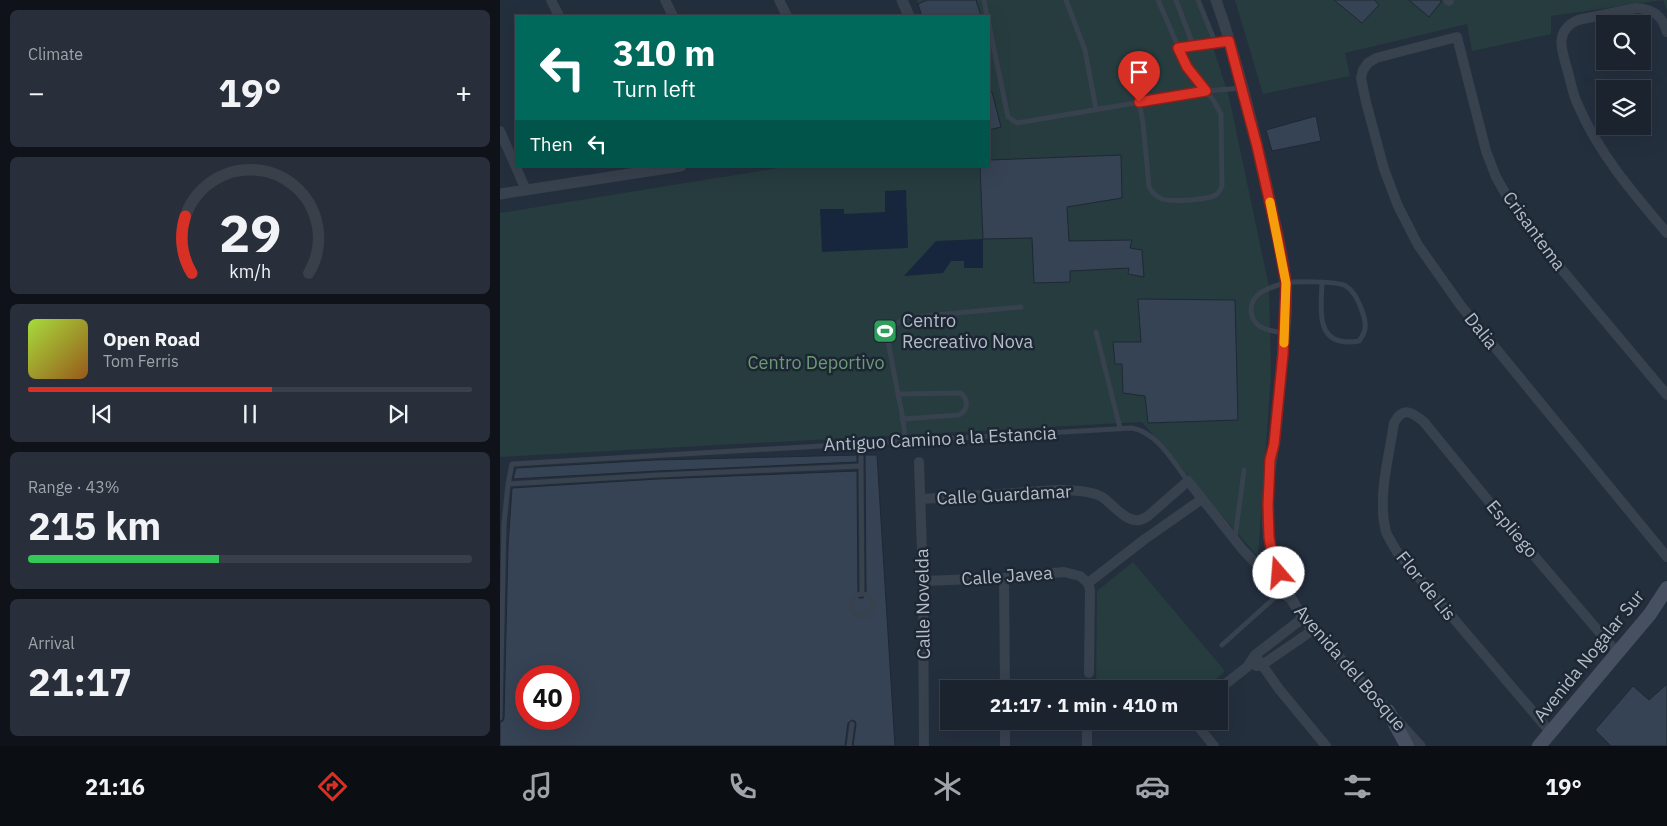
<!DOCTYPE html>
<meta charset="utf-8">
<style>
:root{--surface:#1b232e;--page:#282f3a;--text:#f1f3f6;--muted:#a0a4aa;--line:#39404a;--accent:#d93025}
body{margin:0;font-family:"IBM Plex Sans",sans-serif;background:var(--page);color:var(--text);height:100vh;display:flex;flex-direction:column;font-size:19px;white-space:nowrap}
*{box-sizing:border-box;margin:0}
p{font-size:16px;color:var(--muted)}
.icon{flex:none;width:28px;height:28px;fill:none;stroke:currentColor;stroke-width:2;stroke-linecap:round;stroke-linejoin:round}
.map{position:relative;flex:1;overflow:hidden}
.details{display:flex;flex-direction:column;gap:10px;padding:10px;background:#0f1319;width:500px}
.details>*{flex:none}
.banner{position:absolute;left:15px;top:15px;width:475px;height:152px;border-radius:0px;box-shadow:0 5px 20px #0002,0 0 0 1px var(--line);background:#00695c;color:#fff;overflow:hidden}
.buttons{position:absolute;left:1096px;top:15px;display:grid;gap:10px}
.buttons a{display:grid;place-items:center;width:55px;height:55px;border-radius:0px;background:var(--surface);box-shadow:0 5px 20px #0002,0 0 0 1px var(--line);font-size:25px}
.speed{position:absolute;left:15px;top:665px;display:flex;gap:10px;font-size:25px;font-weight:700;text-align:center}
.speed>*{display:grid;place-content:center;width:65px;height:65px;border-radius:50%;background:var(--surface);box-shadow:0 5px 20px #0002,0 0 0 1px var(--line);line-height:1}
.speed .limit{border:8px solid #d22;background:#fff;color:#111}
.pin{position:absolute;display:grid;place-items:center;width:42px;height:42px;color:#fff;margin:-51px -21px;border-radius:50% 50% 50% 0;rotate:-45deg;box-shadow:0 0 5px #0007}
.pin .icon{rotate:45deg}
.me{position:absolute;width:55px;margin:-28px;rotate:342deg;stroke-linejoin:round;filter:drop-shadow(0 0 4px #0008)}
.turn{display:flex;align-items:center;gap:18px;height:105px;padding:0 15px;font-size:22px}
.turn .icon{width:65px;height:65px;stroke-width:2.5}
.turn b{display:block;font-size:35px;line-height:42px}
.then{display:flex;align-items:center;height:48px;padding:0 15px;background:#0003;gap:10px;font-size:19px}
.big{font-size:38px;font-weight:800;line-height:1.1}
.details .tile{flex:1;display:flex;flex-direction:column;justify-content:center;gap:8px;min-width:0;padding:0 18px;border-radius:8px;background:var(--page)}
.details .dial{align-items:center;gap:0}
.dial svg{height:130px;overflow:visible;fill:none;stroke:var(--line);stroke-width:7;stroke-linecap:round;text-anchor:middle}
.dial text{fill:var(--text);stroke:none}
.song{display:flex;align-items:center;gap:15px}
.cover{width:60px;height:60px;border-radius:8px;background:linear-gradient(135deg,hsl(80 70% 55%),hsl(30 70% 35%))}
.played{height:5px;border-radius:2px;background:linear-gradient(90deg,var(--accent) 55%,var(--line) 55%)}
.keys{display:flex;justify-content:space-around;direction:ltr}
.heat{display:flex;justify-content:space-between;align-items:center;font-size:28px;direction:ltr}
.charge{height:8px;border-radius:4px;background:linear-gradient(90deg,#34c759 43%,var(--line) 0)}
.trip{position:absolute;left:440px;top:680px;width:288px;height:50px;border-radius:0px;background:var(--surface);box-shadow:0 5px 20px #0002,0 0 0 1px var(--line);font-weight:800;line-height:50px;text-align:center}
.dock{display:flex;height:80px;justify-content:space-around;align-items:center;background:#0b0e12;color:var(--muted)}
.dock .icon{width:35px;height:35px}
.dock .active{color:var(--accent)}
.dock b{font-size:22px;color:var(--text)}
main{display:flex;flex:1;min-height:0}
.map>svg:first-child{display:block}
</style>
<main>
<section class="details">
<div class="tile"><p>Climate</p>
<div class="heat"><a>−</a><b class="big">19°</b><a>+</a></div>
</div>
<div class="tile dial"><svg viewBox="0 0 100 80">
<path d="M14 69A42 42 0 1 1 86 69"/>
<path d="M14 69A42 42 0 0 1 10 34" stroke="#d93025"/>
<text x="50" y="56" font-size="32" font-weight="700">29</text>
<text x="50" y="72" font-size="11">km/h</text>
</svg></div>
<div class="tile">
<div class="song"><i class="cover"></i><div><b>Open Road</b><p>Tom Ferris</p></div></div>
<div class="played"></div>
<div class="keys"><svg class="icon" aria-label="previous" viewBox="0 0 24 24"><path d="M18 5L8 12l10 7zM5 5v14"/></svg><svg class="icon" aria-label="pause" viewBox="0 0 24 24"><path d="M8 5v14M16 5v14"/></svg><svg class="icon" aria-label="next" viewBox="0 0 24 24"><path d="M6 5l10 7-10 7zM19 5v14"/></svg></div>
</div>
<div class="tile"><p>Range · 43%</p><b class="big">215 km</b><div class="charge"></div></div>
<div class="tile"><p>Arrival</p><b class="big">21:17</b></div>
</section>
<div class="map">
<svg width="1167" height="746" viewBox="0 0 1167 746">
<rect width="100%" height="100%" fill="#242f3e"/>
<path fill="#263c3f" d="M 417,0 L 698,0 L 729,97 L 769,287 L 771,375 L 758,557 L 642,422 L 0,457 L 0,213 L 291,166 L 489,166 L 489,16 L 422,16 Z
M 735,0 L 1167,0 L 1167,10 L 1163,0 L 1051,16 L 1051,34 L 972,51 L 967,24 L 845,53 L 850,76 L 763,94 Z
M 633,562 L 725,671 L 705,689 L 596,689 L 597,591 Z"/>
<path fill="#17263c" d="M 406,190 L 408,248 L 322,252 L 320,209 L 344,209 L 344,214 L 385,212 L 385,191 Z
M 483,239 L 483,268 L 464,268 L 464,261 L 451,261 L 443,273 L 404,276 L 436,241 Z"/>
<path fill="#364354" stroke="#1f2835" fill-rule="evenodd" d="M 427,0 L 476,0 L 481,16 L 422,16 L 418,4 Z
M 834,0 L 874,0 L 879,5 L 862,23 Z
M 909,0 L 941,0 L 941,2 L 929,17 Z
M 489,92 L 492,92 L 501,127 L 489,130 Z
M 816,116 L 821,141 L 772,151 L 766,130 Z
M 621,155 L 622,198 L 567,207 L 569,241 L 632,240 L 630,248 L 642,250 L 644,277 L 628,274 L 629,268 L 570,271 L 570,282 L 534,283 L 532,238 L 483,239 L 480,166 L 489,166 L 489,160 Z
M 638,299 L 735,300 L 738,420 L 648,423 L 645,396 L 623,393 L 622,364 L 615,364 L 613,342 L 641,342 Z
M 357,455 L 357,462 L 158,471 L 13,479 L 16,468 L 155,460 Z
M 365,455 L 377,455 L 395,746 L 353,746 L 356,724 L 355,721 L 352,720 L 348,723 L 345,746 L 0,746 L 0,722 L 3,721 L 4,718 L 8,546 L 12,488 L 158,479 L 357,471 L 358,594 L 359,598 L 363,598 L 366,594 ZM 26,676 L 69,676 L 69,719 L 26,719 Z
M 1167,684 L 1167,746 L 1111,746 L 1095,730 L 1133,686 L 1149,700 Z"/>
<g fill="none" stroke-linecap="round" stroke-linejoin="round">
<path stroke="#38414e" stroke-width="5" d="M 484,0 L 487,16
M 566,0 L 585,50 L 596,109
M 676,0 L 693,45
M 698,0 L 715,42
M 489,25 L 508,117 L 517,123 L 706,91 L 742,88
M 678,48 L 729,41
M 639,102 L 643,123 L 649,187 C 652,192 655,196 660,198 C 668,203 712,200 718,193 C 720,191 721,189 722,186 L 721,114 L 714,101 L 687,67 L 658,0
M 596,332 L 620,428
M 784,333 C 778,332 771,331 765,329 C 749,323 746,304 760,293 C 766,289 778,285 785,283 C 796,281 837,281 846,286 C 854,291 858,300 861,308 C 866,321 868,330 859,341 C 815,348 821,313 822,282
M 398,394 L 387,336 L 394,326 L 404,318 L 521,307
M 402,419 L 459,415 C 469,409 468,400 461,393 L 398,394 C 401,409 405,425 405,441
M 361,466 L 361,444
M 8,484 L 12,464 L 632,428 C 658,433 673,462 688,481
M 735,538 L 744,470
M351 605a11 11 0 1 1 22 0a11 11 0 1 1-22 0Z
M 722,645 L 782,591
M 0,718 L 4,524 L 8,484 L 158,475 L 361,466 L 362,594
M 349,746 L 352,724"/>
<path stroke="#38414e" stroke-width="10" d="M 51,0 L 59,16
M 165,0 L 173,16
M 279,0 L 287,16
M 948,0 L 949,1
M 1167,32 C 1162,15 1153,9 1136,8 L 1078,20 C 1053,31 1062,51 1068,72 C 1071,83 1073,95 1078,105 C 1099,154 1133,193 1167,233
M 0,131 L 26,190
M 1167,395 L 1048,253 L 1008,198 L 996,177 L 986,151 L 957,37 L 876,58 L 868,63 L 863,70 L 861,78 L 866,102 L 884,169 L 898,206 L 918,245 L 961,306 L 1167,557
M 419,462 L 423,581 L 424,746
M 421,499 L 559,490 C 570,490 592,491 602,497 C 616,506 630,530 648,516 L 688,481 L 743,550 L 788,597
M 504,578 L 505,689
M 423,581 L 504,578 L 564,572 L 580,576 L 588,583 L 590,590 L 589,673
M 588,583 L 645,539 L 702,499
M 755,655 L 779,689 L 826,746
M 756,666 L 762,665 L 813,630
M 719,689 L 747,667 L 755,655 L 803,618
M 505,721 L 505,746
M 587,721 L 587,746
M 694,721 L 714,746
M 1051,733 L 897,552 C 894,546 889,539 886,532 C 877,498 889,457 894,423 C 903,406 912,412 924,422 L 1013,531 L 1118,654"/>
<path stroke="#38414e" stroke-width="11" d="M 402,0 L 409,16
M 716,0 C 737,59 752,121 766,182 C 773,215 783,249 786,283 C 788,311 784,341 781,369 C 779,394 778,420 774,445 C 768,478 763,520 772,554 C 778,577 790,598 803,618 L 920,746
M 0,194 L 181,166"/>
<path stroke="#465061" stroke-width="14" d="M 888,711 L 907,746
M 1039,746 L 1150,614 L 1167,588"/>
</g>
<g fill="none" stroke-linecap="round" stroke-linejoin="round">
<g stroke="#8d1f18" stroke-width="12">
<path id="route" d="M 639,102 L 706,91 L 687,67 L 678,48 L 729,41 L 757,146 L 778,239 L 786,283 L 783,354 L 774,444 L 770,460 L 768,505 L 769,537 L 772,553 L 779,573"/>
</g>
<use href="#route" stroke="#d93025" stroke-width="9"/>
<path stroke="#f59e0b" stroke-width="9" d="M 770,202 L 786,283 L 784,343"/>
</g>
<defs>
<g id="stadium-square" transform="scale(1.25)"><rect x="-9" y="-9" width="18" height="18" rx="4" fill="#2e9e5b" stroke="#1d2633"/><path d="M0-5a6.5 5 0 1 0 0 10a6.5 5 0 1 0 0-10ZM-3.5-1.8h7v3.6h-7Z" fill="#fff"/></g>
</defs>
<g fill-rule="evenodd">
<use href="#stadium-square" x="385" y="331"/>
</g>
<g text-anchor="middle" stroke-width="5" stroke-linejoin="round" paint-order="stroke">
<g font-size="18" fill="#b4bcc9" stroke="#1d2633">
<text transform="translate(1034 231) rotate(54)" y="6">Crisantema</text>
<text transform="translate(981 331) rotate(51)" y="6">Dalia</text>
<text transform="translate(440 439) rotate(-3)" y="6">Antiguo Camino a la Estancia</text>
<text transform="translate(504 495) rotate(-3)" y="6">Calle Guardamar</text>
<text transform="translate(1012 529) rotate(50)" y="6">Espliego</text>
<text transform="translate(507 576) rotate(-4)" y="6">Calle Javea</text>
<text transform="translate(926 586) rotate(51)" y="6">Flor de Lis</text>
<text transform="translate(423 604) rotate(-91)" y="6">Calle Novelda</text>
<text transform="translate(1089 656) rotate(-51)" y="6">Avenida Nogalar Sur</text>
<text transform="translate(850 668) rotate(49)" y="6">Avenida del Bosque</text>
</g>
<g font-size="18" fill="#b4bcc9" stroke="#1d2633" text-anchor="start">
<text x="402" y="327">Centro<tspan x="402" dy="21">Recreativo Nova</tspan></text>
</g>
<g font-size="18" fill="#6b9a76" stroke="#1d2633">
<text x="316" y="369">Centro Deportivo</text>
</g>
</g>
</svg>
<div class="buttons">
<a><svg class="icon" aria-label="search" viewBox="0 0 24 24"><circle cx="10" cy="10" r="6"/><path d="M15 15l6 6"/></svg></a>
<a><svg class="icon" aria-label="layers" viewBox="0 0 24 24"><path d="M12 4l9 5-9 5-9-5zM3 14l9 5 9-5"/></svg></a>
</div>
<div class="speed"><div class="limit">40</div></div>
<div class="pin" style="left:639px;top:102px;background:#d93025"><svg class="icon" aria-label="arrive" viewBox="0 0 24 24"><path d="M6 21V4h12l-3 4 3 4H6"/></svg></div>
<svg class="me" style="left:779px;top:573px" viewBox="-20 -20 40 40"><circle r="19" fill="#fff"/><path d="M0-13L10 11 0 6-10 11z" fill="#d93025"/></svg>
<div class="trip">21:17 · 1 min · 410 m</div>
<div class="banner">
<div class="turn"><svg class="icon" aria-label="left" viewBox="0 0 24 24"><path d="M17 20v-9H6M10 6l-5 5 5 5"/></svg><div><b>310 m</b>Turn left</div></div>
<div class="then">Then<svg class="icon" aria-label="left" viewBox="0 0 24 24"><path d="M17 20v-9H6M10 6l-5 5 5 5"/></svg></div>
</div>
</div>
</main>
<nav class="dock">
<b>21:16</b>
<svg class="icon active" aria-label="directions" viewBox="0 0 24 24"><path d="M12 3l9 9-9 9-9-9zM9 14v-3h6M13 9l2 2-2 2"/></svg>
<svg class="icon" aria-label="music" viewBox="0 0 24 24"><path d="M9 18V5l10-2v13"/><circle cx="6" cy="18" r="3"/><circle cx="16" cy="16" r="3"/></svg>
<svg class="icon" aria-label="phone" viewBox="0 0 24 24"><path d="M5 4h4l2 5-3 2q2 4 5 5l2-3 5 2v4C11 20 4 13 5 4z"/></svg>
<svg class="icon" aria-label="climate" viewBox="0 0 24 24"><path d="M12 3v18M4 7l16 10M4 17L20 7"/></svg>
<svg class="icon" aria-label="car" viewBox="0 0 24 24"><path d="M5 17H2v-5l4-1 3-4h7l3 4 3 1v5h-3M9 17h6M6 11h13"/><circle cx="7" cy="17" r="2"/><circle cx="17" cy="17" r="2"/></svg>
<svg class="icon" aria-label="filters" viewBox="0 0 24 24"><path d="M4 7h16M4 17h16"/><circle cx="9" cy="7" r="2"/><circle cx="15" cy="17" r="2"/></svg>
<b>19°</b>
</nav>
